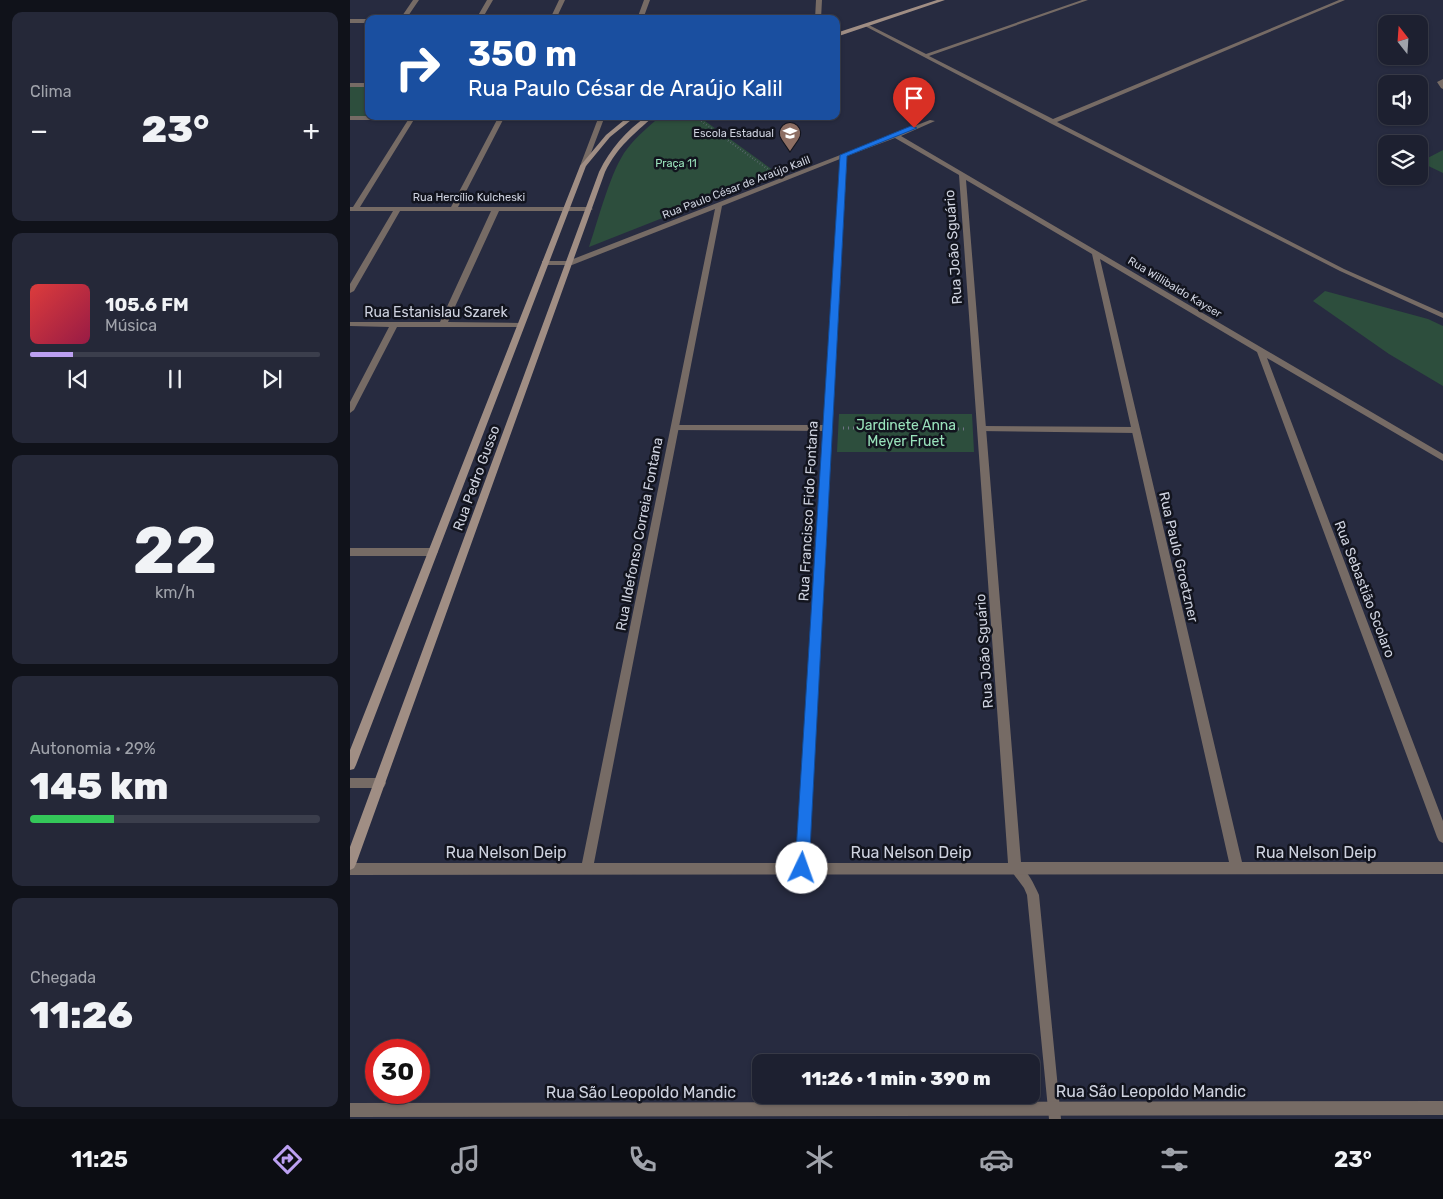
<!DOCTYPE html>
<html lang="pt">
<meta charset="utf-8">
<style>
:root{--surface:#1d2030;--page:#252838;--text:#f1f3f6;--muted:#a0a3ab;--line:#3b3e4c;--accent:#bca0f2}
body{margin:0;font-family:Rubik,sans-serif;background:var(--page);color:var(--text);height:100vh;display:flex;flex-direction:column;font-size:19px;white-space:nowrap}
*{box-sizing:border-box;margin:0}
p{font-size:16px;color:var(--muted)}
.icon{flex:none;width:28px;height:28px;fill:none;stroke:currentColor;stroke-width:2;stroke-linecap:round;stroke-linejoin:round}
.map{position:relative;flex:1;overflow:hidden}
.sheet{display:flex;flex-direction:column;gap:12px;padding:12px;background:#10121a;width:350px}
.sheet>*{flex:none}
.banner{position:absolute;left:15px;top:15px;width:475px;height:105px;border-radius:10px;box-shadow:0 1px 4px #0004,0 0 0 1px var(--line);background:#1a4fa0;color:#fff;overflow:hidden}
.needle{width:32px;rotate:343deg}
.controls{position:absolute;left:1028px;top:15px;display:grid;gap:10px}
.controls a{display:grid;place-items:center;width:50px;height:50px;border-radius:10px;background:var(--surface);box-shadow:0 1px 4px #0004,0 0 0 1px var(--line);font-size:25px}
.speed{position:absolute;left:15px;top:1039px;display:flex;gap:10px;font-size:25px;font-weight:700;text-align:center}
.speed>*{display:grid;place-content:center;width:65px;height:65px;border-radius:50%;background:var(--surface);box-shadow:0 1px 4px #0004,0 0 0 1px var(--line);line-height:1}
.speed .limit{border:8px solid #d22;background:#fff;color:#111}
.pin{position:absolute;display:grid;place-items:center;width:42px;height:42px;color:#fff;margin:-51px -21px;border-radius:50% 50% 50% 0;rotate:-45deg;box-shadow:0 0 5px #0007}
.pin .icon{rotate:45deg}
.me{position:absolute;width:55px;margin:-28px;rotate:3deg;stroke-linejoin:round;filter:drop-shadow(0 0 4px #0008)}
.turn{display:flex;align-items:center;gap:18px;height:105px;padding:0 20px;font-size:22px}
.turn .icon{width:65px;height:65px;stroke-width:2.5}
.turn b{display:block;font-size:35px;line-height:42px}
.big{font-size:38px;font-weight:800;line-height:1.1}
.sheet .widget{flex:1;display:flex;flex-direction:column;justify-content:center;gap:8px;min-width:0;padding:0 18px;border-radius:10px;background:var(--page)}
.sheet .dial{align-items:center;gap:0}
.dial b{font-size:65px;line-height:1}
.song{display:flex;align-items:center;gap:15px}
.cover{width:60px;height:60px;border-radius:8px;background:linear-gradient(135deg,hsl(0 70% 55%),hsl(340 70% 35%))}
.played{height:5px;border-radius:2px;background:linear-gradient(90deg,var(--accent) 15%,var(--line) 15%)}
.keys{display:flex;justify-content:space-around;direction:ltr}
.heat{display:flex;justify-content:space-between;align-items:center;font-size:28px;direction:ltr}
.charge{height:8px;border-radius:4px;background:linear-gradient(90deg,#34c759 29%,var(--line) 0)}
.trip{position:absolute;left:402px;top:1054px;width:288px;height:50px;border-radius:10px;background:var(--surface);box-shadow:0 1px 4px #0004,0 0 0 1px var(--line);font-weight:800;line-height:50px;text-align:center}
.tab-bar{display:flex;height:80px;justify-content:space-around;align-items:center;background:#0c0d13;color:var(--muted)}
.tab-bar .icon{width:35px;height:35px}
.tab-bar .on{color:var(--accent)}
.tab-bar b{font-size:22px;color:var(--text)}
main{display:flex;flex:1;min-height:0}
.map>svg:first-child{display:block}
</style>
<main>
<section class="sheet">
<div class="widget"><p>Clima</p>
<div class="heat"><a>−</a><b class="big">23°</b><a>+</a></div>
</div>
<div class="widget">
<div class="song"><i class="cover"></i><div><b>105.6 FM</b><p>Música</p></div></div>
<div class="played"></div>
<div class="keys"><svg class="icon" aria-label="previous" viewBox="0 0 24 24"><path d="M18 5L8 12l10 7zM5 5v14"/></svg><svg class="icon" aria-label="pause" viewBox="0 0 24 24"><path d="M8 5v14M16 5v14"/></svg><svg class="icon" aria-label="next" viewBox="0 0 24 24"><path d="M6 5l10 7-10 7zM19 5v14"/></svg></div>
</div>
<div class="widget dial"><b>22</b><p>km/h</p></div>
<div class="widget"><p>Autonomia · 29%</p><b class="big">145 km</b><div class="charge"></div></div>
<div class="widget"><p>Chegada</p><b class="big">11:26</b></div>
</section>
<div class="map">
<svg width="1093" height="1119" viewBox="0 0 1093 1119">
<rect width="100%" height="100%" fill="#272b40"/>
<path fill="#2d4e3d" d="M 0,87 L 19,87 L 19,116 L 0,116 Z
M 311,116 L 348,116 L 427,173 L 239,247 C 248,221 261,169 277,149 C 287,136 299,126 311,116 Z
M 1093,150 L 1093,173 L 1070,162 Z
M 975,291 L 1078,319 L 1093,326 L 1093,386 L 1039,354 L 963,301 Z
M 489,414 L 622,414 L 624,452 L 487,452 Z"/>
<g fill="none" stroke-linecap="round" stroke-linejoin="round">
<path stroke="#6f7385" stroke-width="2" stroke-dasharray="0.5 2.5" stroke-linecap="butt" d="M 344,116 L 419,170"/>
<path stroke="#6f7385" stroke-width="3" stroke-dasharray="1 4" stroke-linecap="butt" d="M 493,428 L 617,429"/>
<path fill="#766b65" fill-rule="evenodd" d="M 732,0 L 738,0 L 579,56 L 703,119 L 989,0 L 995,0 L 707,122 L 994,269 L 1093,313 L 1093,318 L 990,271 L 700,123 L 513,25 L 517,24 L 576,54 Z
M 470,16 L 470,18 L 468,18 L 427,19 Z
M 1093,79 L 1093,89 L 1091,88 L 1087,82 Z
M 325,425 L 477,425 L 481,428 L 477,431 L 322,430 L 321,428 L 322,426 Z
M 632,426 L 786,427 L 790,430 L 786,433 L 629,431 L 628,429 L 629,427 Z
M 665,863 C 677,868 684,884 689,895 L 711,1119 L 699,1119 L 677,895 L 674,888 L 659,868 L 661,864 Z"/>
<path fill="#766b65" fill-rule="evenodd" d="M 63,0 L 69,0 L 56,19 L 50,19 Z
M 137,0 L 143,0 L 132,19 L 126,19 Z
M 209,0 L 215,0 L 206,19 L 200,19 Z
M 294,0 L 300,0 L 293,19 L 287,19 Z
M 466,0 L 472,0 L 471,19 L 465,19 Z
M 0,19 L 19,19 L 19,23 L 0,23 Z
M 0,83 L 19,83 L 19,87 L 0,87 Z
M 0,116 L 63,116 L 65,118 L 10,207 L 101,207 L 149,116 L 155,116 L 108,207 L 239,207 L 243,209 L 239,211 L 149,211 L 98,322 L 171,323 L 174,323 L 174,327 L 47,327 L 4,410 L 0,413 L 0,402 L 39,327 L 0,326 L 0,322 L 90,322 L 141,211 L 50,211 L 4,291 L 0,293 L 0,284 L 43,211 L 0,211 L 0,207 L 3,207 L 58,120 L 0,120 Z
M 249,116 L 255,116 L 236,166 L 231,167 L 230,166 Z
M 580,120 L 585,121 L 551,136 L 1093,454 L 1093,461 L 917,358 L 1093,821 L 1093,843 L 1089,841 L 1087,837 L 907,352 L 750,259 L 892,862 L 1093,862 L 1093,874 L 0,875 L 0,863 L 232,863 L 365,209 L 222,265 L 192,265 L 192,261 L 218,261 ZM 545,138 L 609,175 L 658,863 L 459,863 L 497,156 ZM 490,159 L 446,863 L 244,863 L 372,206 ZM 616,180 L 742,254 L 879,862 L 671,862 Z
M 0,548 L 83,548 L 88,552 L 83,556 L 0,556 Z
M 0,778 L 30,778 L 34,779 L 36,783 L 34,787 L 30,788 L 0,788 Z
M 1093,1101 L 1093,1115 L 0,1117 L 0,1103 Z"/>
<path fill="#a08e84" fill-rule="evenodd" d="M 587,0 L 595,0 L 486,37 L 486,33 Z
M 279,116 L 286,116 L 260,137 L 236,166 L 6,765 L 4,769 L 0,770 L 0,750 L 230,166 L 256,135 Z
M 297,116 L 304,116 C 283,135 268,146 255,172 L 6,864 L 4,868 L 0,870 L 0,847 L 249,172 C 260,149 276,131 297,116 Z"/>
</g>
<path fill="#1a73e8" stroke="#114b97" d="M 561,126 L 567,128 L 497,156 L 459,868 L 457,873 L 452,875 L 447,873 L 445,868 L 490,155 Z"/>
<defs>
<g id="school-pin" transform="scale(1.125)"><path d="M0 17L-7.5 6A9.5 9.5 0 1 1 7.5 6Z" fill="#8d6e63" stroke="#12141e"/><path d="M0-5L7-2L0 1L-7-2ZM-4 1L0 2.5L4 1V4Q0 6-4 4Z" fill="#fff"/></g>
</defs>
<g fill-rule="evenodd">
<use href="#school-pin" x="440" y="133"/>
</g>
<g text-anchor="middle" stroke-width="5" stroke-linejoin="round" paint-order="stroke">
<g font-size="11" fill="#ced2df" stroke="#12141e" text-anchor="end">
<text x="424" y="137">Escola Estadual</text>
</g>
<g font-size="11" fill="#99e2bb" stroke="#12141e">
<text x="326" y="167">Praça 11</text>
</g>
<g font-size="11" fill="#ced2df" stroke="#12141e">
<text transform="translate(386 187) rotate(-21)" y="4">Rua Paulo César de Araújo Kalil</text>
<text x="119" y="201">Rua Hercílio Kulcheski</text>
<text transform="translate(825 287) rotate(31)" y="4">Rua Willibaldo Kayser</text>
</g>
<g font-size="14" fill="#ced2df" stroke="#12141e">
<text transform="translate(603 247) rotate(-94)" y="5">Rua João Sguário</text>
<text x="86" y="317">Rua Estanislau Szarek</text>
<text transform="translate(126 478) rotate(-70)" y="5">Rua Pedro Gusso</text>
<text transform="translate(458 511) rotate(-87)" y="5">Rua Francisco Fido Fontana</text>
<text transform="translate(289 534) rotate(-79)" y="5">Rua Ildefonso Correia Fontana</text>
<text transform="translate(829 557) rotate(77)" y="5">Rua Paulo Groetzner</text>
<text transform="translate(1015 589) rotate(69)" y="5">Rua Sebastião Scolaro</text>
<text transform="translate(634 651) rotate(-94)" y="5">Rua João Sguário</text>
</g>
<g font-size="14" fill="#99e2bb" stroke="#12141e">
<text x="556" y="430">Jardinete Anna<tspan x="556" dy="16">Meyer Fruet</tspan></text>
</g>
<g font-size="16" fill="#ced2df" stroke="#12141e">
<text x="156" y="858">Rua Nelson Deip</text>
<text x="561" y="858">Rua Nelson Deip</text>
<text x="966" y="858">Rua Nelson Deip</text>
<text x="801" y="1097">Rua São Leopoldo Mandic</text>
<text x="291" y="1098">Rua São Leopoldo Mandic</text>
</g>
</g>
</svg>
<div class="controls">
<a><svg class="needle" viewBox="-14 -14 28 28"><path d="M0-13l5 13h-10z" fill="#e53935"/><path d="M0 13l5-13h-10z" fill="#a0a3ab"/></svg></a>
<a><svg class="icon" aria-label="sound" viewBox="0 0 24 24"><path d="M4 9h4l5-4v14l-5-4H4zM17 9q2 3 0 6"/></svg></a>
<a><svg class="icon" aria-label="layers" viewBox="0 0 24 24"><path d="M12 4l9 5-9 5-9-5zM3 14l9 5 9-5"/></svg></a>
</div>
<div class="speed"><div class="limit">30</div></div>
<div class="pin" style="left:564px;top:128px;background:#d93025"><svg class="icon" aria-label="arrive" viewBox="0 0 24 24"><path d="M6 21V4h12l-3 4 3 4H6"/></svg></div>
<svg class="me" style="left:452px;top:868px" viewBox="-20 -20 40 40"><circle r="19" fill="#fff"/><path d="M0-13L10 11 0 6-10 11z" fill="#1a73e8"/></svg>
<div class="trip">11:26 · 1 min · 390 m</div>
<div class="banner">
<div class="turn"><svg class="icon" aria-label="right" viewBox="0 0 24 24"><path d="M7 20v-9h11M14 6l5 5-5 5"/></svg><div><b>350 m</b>Rua Paulo César de Araújo Kalil</div></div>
</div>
</div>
</main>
<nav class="tab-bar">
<b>11:25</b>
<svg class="icon on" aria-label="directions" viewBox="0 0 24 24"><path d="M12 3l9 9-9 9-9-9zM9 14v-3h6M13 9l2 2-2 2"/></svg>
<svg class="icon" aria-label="music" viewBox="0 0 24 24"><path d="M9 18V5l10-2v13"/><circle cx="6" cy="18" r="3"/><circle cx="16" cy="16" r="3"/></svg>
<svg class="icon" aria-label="phone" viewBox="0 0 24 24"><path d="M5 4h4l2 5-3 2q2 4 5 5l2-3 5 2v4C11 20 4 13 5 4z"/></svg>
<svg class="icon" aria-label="climate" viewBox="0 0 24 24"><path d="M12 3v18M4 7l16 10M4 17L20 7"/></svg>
<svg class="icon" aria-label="car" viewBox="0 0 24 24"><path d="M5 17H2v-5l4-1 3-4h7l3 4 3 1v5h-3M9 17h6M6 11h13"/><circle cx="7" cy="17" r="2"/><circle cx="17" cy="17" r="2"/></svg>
<svg class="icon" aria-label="filters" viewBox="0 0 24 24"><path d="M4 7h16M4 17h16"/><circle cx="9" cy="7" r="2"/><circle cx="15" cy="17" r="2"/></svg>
<b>23°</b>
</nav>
